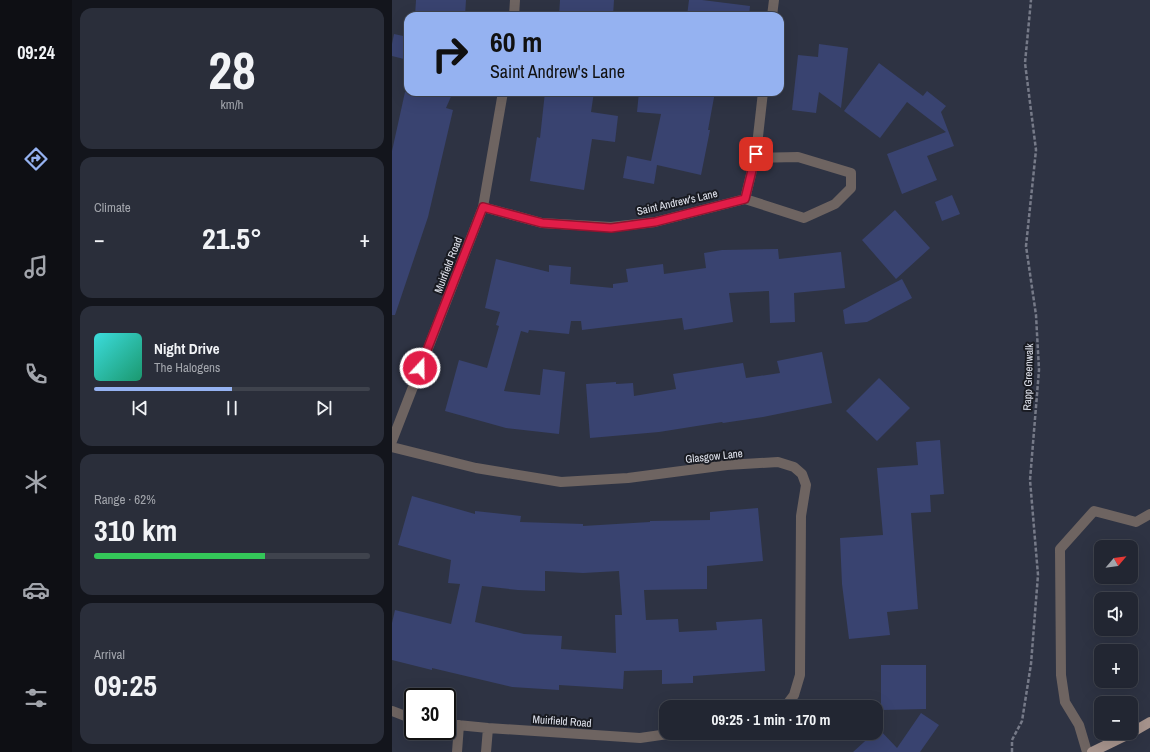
<!DOCTYPE html>
<meta charset="utf-8">
<style>
:root{--surface:#222632;--page:#2a2e3a;--text:#f1f3f6;--muted:#a2a5ac;--line:#3f434d;--accent:#95b2f1}
body{margin:0;font-family:"Archivo Narrow",sans-serif;background:var(--page);color:var(--text);height:100vh;display:flex;flex-direction:column;font-size:15px;white-space:nowrap}
*{box-sizing:border-box;margin:0}
p{font-size:13px;color:var(--muted)}
.icon{flex:none;width:22px;height:22px;fill:none;stroke:currentColor;stroke-width:2;stroke-linecap:round;stroke-linejoin:round}
.map{position:relative;flex:1;overflow:hidden}
.details{display:flex;flex-direction:column;gap:8px;padding:8px;background:#13151c;width:320px}
.details>*{flex:none}
.top-card{position:absolute;left:12px;top:12px;width:380px;height:84px;border-radius:12px;box-shadow:0 4px 16px #0002,0 0 0 1px var(--line);background:#95b2f1;color:#111;overflow:hidden}
.needle{width:26px;rotate:61deg}
.tools{position:absolute;left:702px;top:540px;display:grid;gap:8px}
.tools a{display:grid;place-items:center;width:44px;height:44px;border-radius:8px;background:var(--surface);box-shadow:0 4px 16px #0002,0 0 0 1px var(--line);font-size:20px}
.speed{position:absolute;left:12px;top:688px;display:flex;gap:8px;font-size:20px;font-weight:700;text-align:center}
.speed>*{display:grid;place-content:center;width:52px;height:52px;border-radius:50%;background:var(--surface);box-shadow:0 4px 16px #0002,0 0 0 1px var(--line);line-height:1}
.speed .limit{border:2px solid #111;border-radius:6px;background:#fff;color:#111}
.pin{position:absolute;display:grid;place-items:center;width:34px;height:34px;color:#fff;margin:-17px;border-radius:8px;box-shadow:0 2px 6px #0006}
.me{position:absolute;width:44px;margin:-22px;rotate:21deg;stroke-linejoin:round;filter:drop-shadow(0 0 3px #0008)}
.turn{display:flex;align-items:center;gap:14px;height:84px;padding:0 20px;font-size:18px}
.turn .icon{width:52px;height:52px;stroke-width:2.5}
.turn b{display:block;font-size:28px;line-height:34px}
.big{font-size:30px;font-weight:800;line-height:1.1}
.details .card{flex:1;display:flex;flex-direction:column;justify-content:center;gap:6px;min-width:0;padding:0 14px;border-radius:12px;background:var(--page)}
.details .dial{align-items:center;gap:0}
.dial b{font-size:52px;line-height:1}
.song{display:flex;align-items:center;gap:12px}
.cover{width:48px;height:48px;border-radius:6px;background:linear-gradient(135deg,hsl(180 70% 55%),hsl(160 70% 35%))}
.played{height:4px;border-radius:2px;background:linear-gradient(90deg,var(--accent) 50%,var(--line) 50%)}
.keys{display:flex;justify-content:space-around;direction:ltr}
.heat{display:flex;justify-content:space-between;align-items:center;font-size:22px;direction:ltr}
.charge{height:6px;border-radius:3px;background:linear-gradient(90deg,#34c759 62%,var(--line) 0)}
.trip{position:absolute;left:267px;top:700px;width:224px;height:40px;border-radius:12px;background:var(--surface);box-shadow:0 4px 16px #0002,0 0 0 1px var(--line);font-weight:800;line-height:40px;text-align:center}
main{display:flex;flex:1;min-height:0}
.tab-bar{display:flex;flex-direction:column;width:72px;justify-content:space-around;align-items:center;background:#0e0f14;color:var(--muted)}
.tab-bar .icon{width:28px;height:28px}
.tab-bar .on{color:var(--accent)}
.tab-bar b{font-size:18px;color:var(--text)}
.map>svg:first-child{display:block}
</style>
<main>
<nav class="tab-bar">
<b>09:24</b>
<svg class="icon on" aria-label="directions" viewBox="0 0 24 24"><path d="M12 3l9 9-9 9-9-9zM9 14v-3h6M13 9l2 2-2 2"/></svg>
<svg class="icon" aria-label="music" viewBox="0 0 24 24"><path d="M9 18V5l10-2v13"/><circle cx="6" cy="18" r="3"/><circle cx="16" cy="16" r="3"/></svg>
<svg class="icon" aria-label="phone" viewBox="0 0 24 24"><path d="M5 4h4l2 5-3 2q2 4 5 5l2-3 5 2v4C11 20 4 13 5 4z"/></svg>
<svg class="icon" aria-label="climate" viewBox="0 0 24 24"><path d="M12 3v18M4 7l16 10M4 17L20 7"/></svg>
<svg class="icon" aria-label="car" viewBox="0 0 24 24"><path d="M5 17H2v-5l4-1 3-4h7l3 4 3 1v5h-3M9 17h6M6 11h13"/><circle cx="7" cy="17" r="2"/><circle cx="17" cy="17" r="2"/></svg>
<svg class="icon" aria-label="filters" viewBox="0 0 24 24"><path d="M4 7h16M4 17h16"/><circle cx="9" cy="7" r="2"/><circle cx="15" cy="17" r="2"/></svg>
</nav>
<section class="details">
<div class="card dial"><b>28</b><p>km/h</p></div>
<div class="card"><p>Climate</p>
<div class="heat"><a>−</a><b class="big">21.5°</b><a>+</a></div>
</div>
<div class="card">
<div class="song"><i class="cover"></i><div><b>Night Drive</b><p>The Halogens</p></div></div>
<div class="played"></div>
<div class="keys"><svg class="icon" aria-label="previous" viewBox="0 0 24 24"><path d="M18 5L8 12l10 7zM5 5v14"/></svg><svg class="icon" aria-label="pause" viewBox="0 0 24 24"><path d="M8 5v14M16 5v14"/></svg><svg class="icon" aria-label="next" viewBox="0 0 24 24"><path d="M6 5l10 7-10 7zM19 5v14"/></svg></div>
</div>
<div class="card"><p>Range · 62%</p><b class="big">310 km</b><div class="charge"></div></div>
<div class="card"><p>Arrival</p><b class="big">09:25</b></div>
</section>
<div class="map">
<svg width="758" height="752" viewBox="0 0 758 752">
<rect width="100%" height="100%" fill="#2e3343"/>
<path fill="#394370" fill-rule="evenodd" d="M 24,0 L 74,0 L 73,16 L 23,16 Z
M 168,0 L 222,0 L 221,16 L 167,16 Z
M 297,0 L 310,0 L 358,6 L 357,16 L 295,16 Z
M 2,34 L 16,37 L 16,60 L 0,56 L 0,44 Z
M 427,44 L 456,48 L 449,108 L 427,92 L 424,113 L 400,110 L 406,55 L 426,57 Z
M 487,63 L 531,96 L 535,91 L 554,106 L 549,112 L 562,146 L 535,156 L 545,180 L 510,194 L 495,154 L 554,132 L 515,102 L 488,138 L 452,111 Z
M 13,92 L 61,92 L 54,108 L 61,110 L 36,217 L 3,315 L 0,315 L 0,151 Z
M 153,92 L 202,92 L 199,112 L 226,116 L 223,142 L 200,139 L 192,190 L 138,181 L 145,137 L 148,138 Z
M 247,92 L 323,92 L 316,130 L 318,130 L 309,175 L 265,165 L 262,184 L 231,178 L 235,156 L 259,161 L 269,114 L 245,112 Z
M 560,195 L 568,214 L 550,221 L 543,202 Z
M 503,210 L 538,248 L 504,279 L 470,240 Z
M 386,249 L 387,259 L 449,252 L 453,288 L 402,293 L 403,322 L 378,323 L 377,291 L 337,293 L 341,322 L 292,330 L 290,318 L 190,330 L 189,321 L 179,321 L 177,334 L 137,330 L 136,333 L 129,331 L 112,391 L 148,395 L 151,369 L 173,372 L 167,434 L 114,428 L 53,411 L 67,360 L 95,368 L 107,326 L 104,325 L 108,312 L 93,308 L 104,259 L 157,272 L 157,265 L 179,267 L 178,284 L 221,288 L 221,284 L 236,282 L 234,269 L 271,264 L 272,274 L 314,268 L 312,253 L 330,250 Z
M 510,279 L 520,298 L 475,322 L 453,324 L 451,310 Z
M 430,352 L 440,403 L 371,417 L 331,423 L 330,422 L 267,432 L 198,438 L 194,384 L 224,382 L 224,384 L 241,383 L 242,396 L 284,389 L 281,374 L 351,363 L 354,378 L 388,373 L 385,361 Z
M 487,378 L 518,408 L 485,441 L 454,411 Z
M 548,440 L 552,494 L 538,495 L 539,512 L 519,513 L 526,609 L 495,612 L 498,635 L 457,639 L 450,584 L 448,538 L 491,535 L 485,468 L 526,465 L 524,442 Z
M 20,496 L 83,514 L 83,511 L 129,516 L 128,522 L 191,524 L 191,526 L 258,522 L 258,521 L 318,520 L 318,512 L 366,508 L 371,561 L 315,566 L 315,589 L 252,590 L 254,620 L 286,619 L 287,632 L 325,630 L 324,622 L 370,619 L 373,671 L 301,676 L 301,683 L 270,684 L 270,670 L 232,671 L 231,689 L 167,685 L 167,690 L 120,687 L 40,668 L 40,670 L 0,660 L 0,623 L 3,610 L 59,624 L 68,584 L 56,583 L 59,560 L 6,545 ZM 153,571 L 191,573 L 227,571 L 230,615 L 223,615 L 224,653 L 169,649 L 170,636 L 132,634 L 83,622 L 90,586 L 126,590 L 153,591 Z
M 489,665 L 534,665 L 534,709 L 489,710 Z
M 529,713 L 547,725 L 528,752 L 461,752 L 482,733 L 484,733 L 487,729 L 505,748 Z"/>
<g fill="none" stroke-linecap="round" stroke-linejoin="round">
<path stroke="#767a88" stroke-width="2.5" stroke-dasharray="4 2" stroke-linecap="butt" d="M 620,752 L 620,740 L 630,721 L 639,664 L 646,575 L 638,480 L 647,370 L 644,315 L 634,246 L 644,150 L 633,63 L 639,0"/>
<path stroke="#6e6461" stroke-width="10" d="M 122,16 L 123,0
M 380,16 L 382,0
M 353,199 L 412,218 L 443,204 L 459,188 L 459,173 L 406,157 L 363,158
M 91,207 L 150,223 L 219,227 L 263,222 L 353,199 L 364,154 L 371,92
M 0,441 L 91,207 L 111,92
M 0,447 L 84,468 L 169,482 L 236,478 L 335,465 L 386,462 L 402,467 L 410,474 L 414,485 L 409,516 L 408,675 L 402,695 L 393,707
M 0,711 L 21,719
M 55,724 L 96,728 L 248,738 L 283,733
M 65,752 L 67,725
M 94,752 L 96,728
M 695,752 L 687,725 L 673,702 L 669,675 L 668,549 L 702,511 L 744,522 L 758,514"/>
<path stroke="#a7948d" stroke-width="10" d="M 739,733 L 758,722
M 700,752 L 739,733"/>
</g>
<g fill="none" stroke-linecap="round" stroke-linejoin="round">
<g stroke="#92132f" stroke-width="10">
<path id="route" d="M 28,368 L 91,207 L 150,223 L 219,228 L 263,222 L 353,199 L 364,154"/>
</g>
<use href="#route" stroke="#e11d48" stroke-width="7"/>
</g>
<g text-anchor="middle" stroke-width="4" stroke-linejoin="round" paint-order="stroke">
<g font-size="11" fill="#e1e4ee" stroke="#191b22">
<text transform="translate(285 202) rotate(-13)" y="4">Saint Andrew's Lane</text>
<text transform="translate(56 265) rotate(-69)" y="4">Muirfield Road</text>
<text transform="translate(636 377) rotate(-88)" y="4">Rapp Greenwalk</text>
<text transform="translate(322 456) rotate(-6)" y="4">Glasgow Lane</text>
<text transform="translate(170 721) rotate(4)" y="4">Muirfield Road</text>
</g>
</g>
</svg>
<div class="tools">
<a><svg class="needle" viewBox="-14 -14 28 28"><path d="M0-13l5 13h-10z" fill="#e53935"/><path d="M0 13l5-13h-10z" fill="#a2a5ac"/></svg></a>
<a><svg class="icon" aria-label="sound" viewBox="0 0 24 24"><path d="M4 9h4l5-4v14l-5-4H4zM17 9q2 3 0 6"/></svg></a>
<a>+</a>
<a>−</a>
</div>
<div class="speed"><div class="limit">30</div></div>
<div class="pin" style="left:364px;top:154px;background:#d93025"><svg class="icon" aria-label="arrive" viewBox="0 0 24 24"><path d="M6 21V4h12l-3 4 3 4H6"/></svg></div>
<svg class="me" style="left:28px;top:368px" viewBox="-20 -20 40 40"><circle r="17" fill="#e11d48" stroke="#fff" stroke-width="3"/><path d="M0-11L8 9 0 5-8 9z" fill="#fff"/></svg>
<div class="trip">09:25 · 1 min · 170 m</div>
<div class="top-card">
<div class="turn"><svg class="icon" aria-label="right" viewBox="0 0 24 24"><path d="M7 20v-9h11M14 6l5 5-5 5"/></svg><div><b>60 m</b>Saint Andrew's Lane</div></div>
</div>
</div>
</main>
